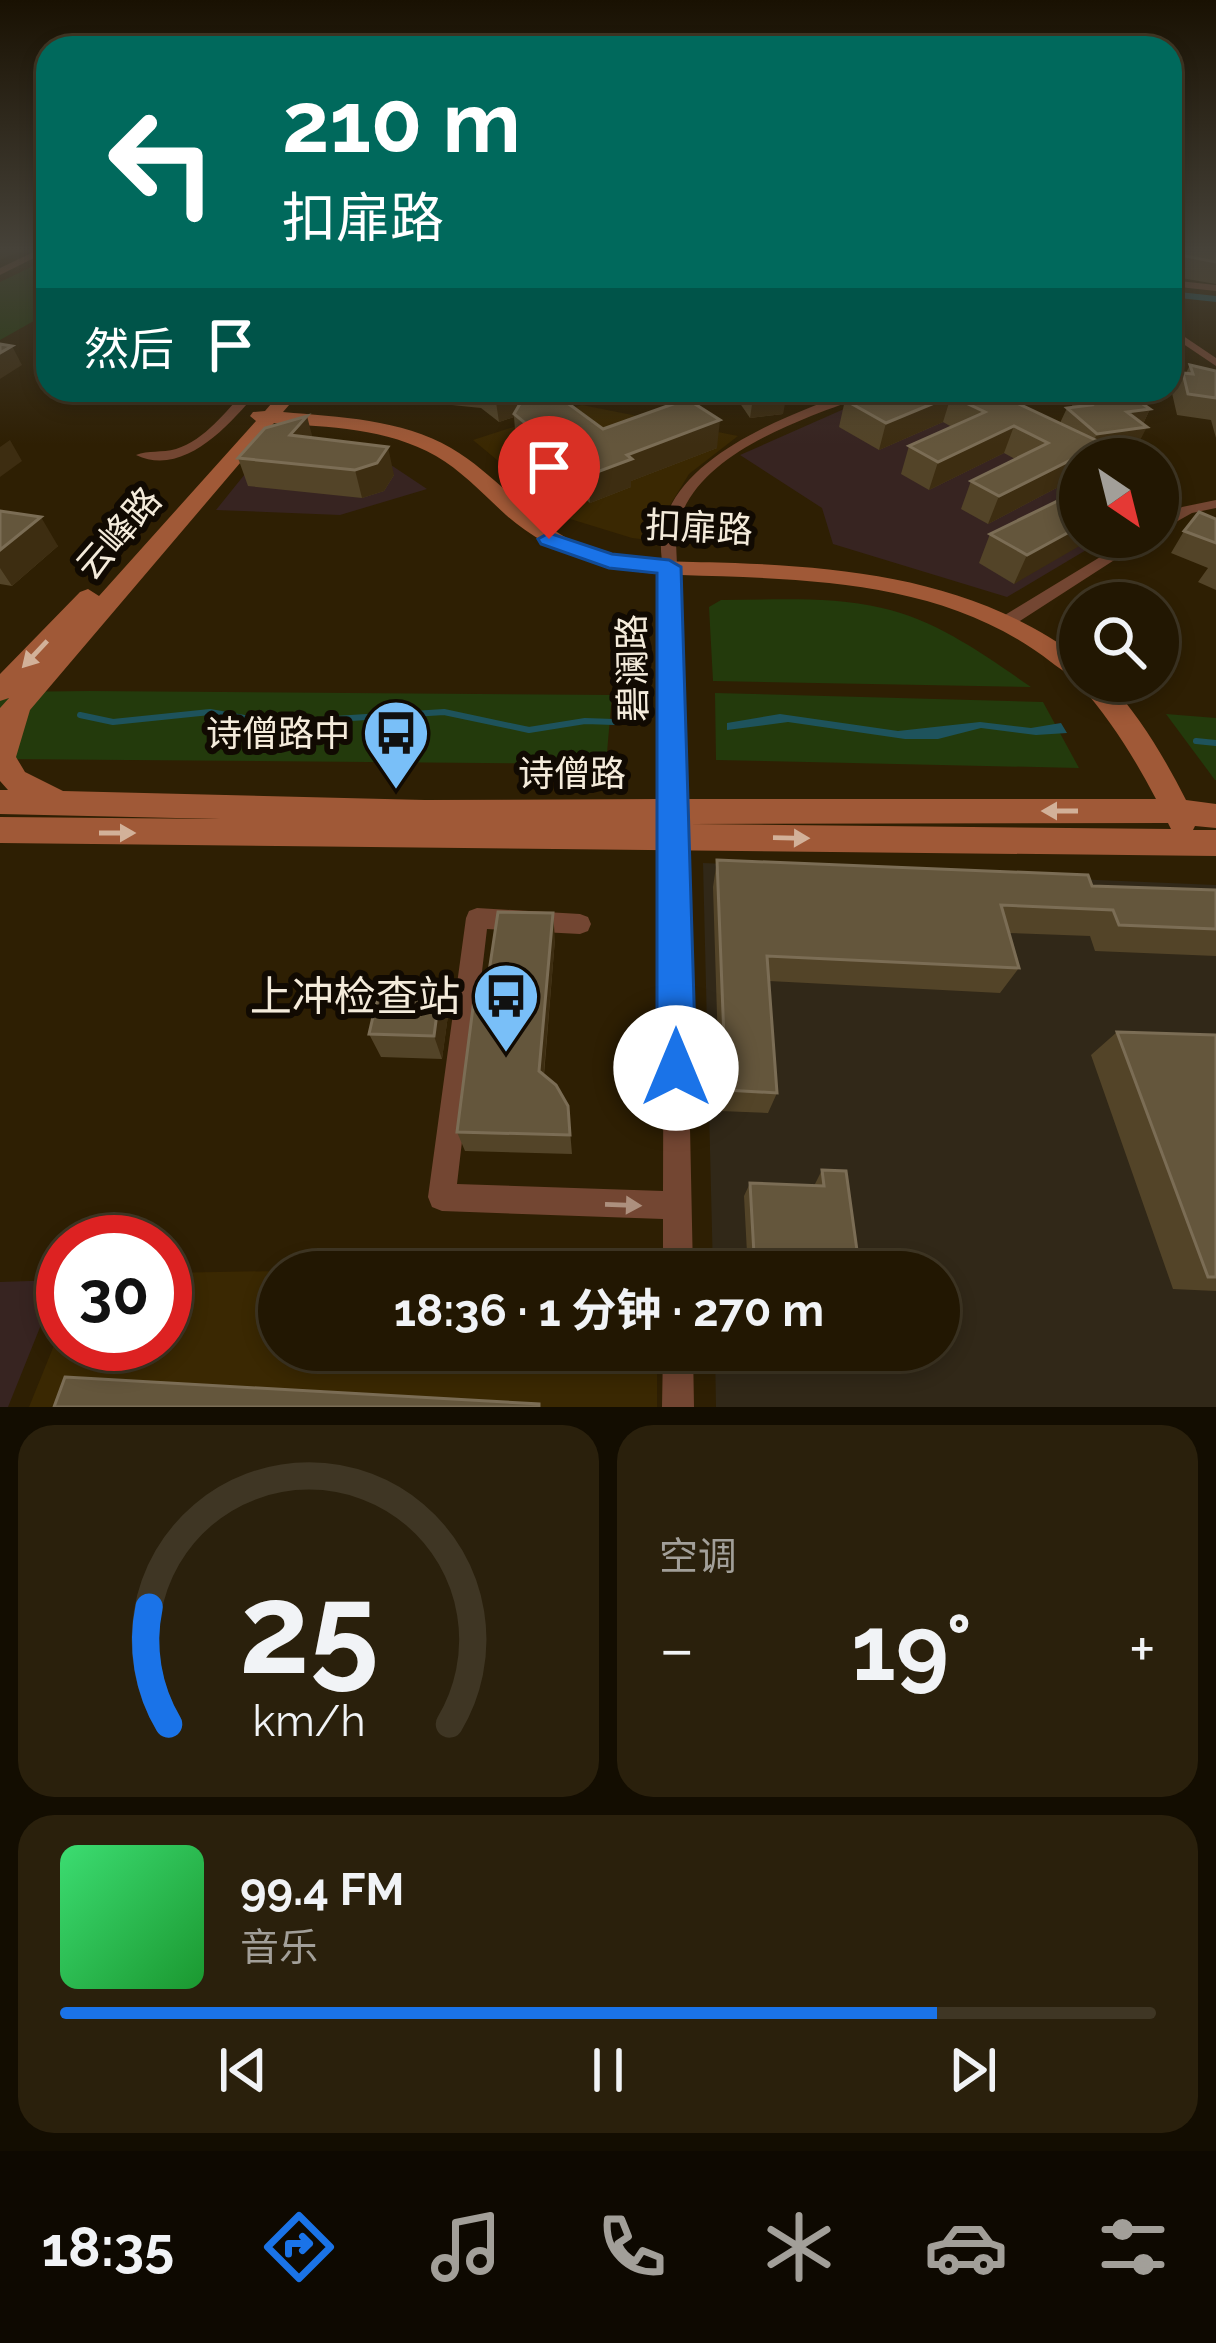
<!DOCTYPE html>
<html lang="zh">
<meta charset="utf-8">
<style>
:root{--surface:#221702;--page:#2a200c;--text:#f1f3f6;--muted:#a29f99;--line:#3f3624;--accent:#1a73e8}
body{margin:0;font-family:Raleway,"Noto Sans SC",sans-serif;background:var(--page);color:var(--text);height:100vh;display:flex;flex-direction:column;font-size:45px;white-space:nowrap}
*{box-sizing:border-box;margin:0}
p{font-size:39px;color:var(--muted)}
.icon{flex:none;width:66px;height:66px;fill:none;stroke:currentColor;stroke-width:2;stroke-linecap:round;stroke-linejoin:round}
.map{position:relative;height:1407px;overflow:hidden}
.side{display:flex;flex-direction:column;gap:18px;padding:18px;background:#130d01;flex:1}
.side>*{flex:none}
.banner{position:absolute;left:36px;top:36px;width:1146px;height:366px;border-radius:36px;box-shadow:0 6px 18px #0003,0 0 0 3px var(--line);background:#00695c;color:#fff;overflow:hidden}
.needle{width:78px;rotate:145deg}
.controls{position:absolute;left:1059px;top:438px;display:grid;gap:24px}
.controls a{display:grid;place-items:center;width:120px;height:120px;border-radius:50%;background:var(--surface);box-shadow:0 6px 18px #0003,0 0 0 3px var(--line);font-size:60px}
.speed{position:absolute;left:36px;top:1215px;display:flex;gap:24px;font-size:60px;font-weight:700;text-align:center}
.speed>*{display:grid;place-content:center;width:156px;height:156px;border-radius:50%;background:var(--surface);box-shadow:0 6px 18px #0003,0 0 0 3px var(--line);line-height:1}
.speed .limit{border:18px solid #d22;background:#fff;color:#111}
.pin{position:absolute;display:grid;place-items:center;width:102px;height:102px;color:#fff;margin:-123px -51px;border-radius:50% 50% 50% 0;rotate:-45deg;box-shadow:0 0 12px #0007}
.pin .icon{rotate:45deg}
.me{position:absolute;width:132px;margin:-66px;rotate:0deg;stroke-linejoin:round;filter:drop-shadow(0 0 9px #0008)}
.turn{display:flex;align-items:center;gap:42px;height:252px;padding:0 48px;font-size:54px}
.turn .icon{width:156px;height:156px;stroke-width:2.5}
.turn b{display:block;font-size:84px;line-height:102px}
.then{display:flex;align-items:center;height:114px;padding:0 48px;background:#0003;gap:24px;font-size:45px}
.big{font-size:90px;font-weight:700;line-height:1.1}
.side .widget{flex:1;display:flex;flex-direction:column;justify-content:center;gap:18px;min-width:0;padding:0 42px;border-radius:36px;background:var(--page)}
.side .dial{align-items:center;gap:0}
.dial svg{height:312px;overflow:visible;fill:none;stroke:var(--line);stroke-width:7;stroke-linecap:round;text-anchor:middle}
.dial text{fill:var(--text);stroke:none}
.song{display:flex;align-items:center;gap:36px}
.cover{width:144px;height:144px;border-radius:18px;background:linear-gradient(135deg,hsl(140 70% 55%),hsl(130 70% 35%))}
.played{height:12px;border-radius:6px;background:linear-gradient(90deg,var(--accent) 80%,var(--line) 80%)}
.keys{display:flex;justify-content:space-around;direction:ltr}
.heat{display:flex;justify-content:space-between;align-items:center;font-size:66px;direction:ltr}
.side .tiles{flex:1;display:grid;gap:18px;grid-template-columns:1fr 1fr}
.widget:last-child{grid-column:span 2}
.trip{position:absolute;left:258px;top:1251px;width:702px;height:120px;border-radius:60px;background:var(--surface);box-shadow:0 6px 18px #0003,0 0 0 3px var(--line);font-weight:700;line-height:120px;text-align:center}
.dock{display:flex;height:192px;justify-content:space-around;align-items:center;background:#0e0901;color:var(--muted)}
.dock .icon{width:84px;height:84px}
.dock .current{color:var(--accent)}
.dock b{font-size:54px;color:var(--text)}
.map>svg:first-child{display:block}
</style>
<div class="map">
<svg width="1216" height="1407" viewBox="0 0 1216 1407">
<rect width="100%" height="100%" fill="#2e1f03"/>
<path fill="#3a2802" d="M 582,405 L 738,436 L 689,474 L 661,520 L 657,541 L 632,538 L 567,518 L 473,440 Z
M 658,1264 L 658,1272 L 279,1272 L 279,1350 L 657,1350 L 657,1407 L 29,1407 L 63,1323 L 63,1344 L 165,1344 L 165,1273 Z"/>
<path fill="#312818" d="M 703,863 L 1216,885 L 1216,1407 L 716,1407 L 715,1350 L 939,1350 L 939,1272 L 713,1272 Z"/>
<path fill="#372421" d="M 887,390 L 1080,459 L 1080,537 L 1108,537 L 1007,597 L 833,544 L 822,508 L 740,455 Z
M 261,454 L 376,455 L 427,489 L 340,515 L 216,510 Z
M 59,1280 L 8,1407 L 0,1407 L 0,1282 Z"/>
<path fill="#233a0c" d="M 48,259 L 48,313 L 0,340 L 0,282 Z
M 721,600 C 774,600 830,596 882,608 C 937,620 986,656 1031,687 L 713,681 L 709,607 Z
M 89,691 L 612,695 L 606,764 L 0,759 L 0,692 Z
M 715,693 L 1043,702 L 1079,768 L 716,760 Z
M 1166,714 L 1216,718 L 1216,780 L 1215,780 Z"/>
<path fill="#1e535c" d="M 780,714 L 898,731 L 980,722 L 1031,728 L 1061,723 L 1067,733 L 1036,735 L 981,728 L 938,739 L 905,739 L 788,722 L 727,730 L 727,723 Z"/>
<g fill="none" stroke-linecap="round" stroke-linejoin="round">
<path stroke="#1e535c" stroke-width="6" d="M 80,715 L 113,722 L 210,712 L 273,723 L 444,712 L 529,730 L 585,721 L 614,722
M 1196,741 L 1216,743"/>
<path fill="#1e535c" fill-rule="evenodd" d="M 1170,291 L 1216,296 L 1216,302 L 1170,297 Z"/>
<path fill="#734632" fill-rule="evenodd" d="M 42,248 L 48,248 L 48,251 L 0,275 L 0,268 Z
M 1170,280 L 1216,285 L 1216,291 L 1170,286 Z
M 1170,327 L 1216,358 L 1216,366 L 1170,335 Z
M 246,390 L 259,390 C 231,423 185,478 136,455 C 148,450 162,453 176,449 C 205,440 226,411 246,390 Z
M 855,390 L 872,390 C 854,401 831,408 811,416 C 760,437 690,469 677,529 C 675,541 677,555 677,567 L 669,572 L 664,570 C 638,467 782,418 855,390 Z
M 1216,500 L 1216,508 L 1192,513 L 1158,532 L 1158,522 L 1182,507 Z
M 1133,537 L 1150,537 L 1012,626 L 1000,626 L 998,622 L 1000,618 Z
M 674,827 L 681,830 L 684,836 L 693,1272 L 663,1272 L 663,1219 L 442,1211 L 432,1207 L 428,1197 L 466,918 L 469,911 L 477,908 L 580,914 L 588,917 L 591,924 L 588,931 L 580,934 L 487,929 L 457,1184 L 663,1191 L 664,836 L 667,830 Z
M 663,1350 L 693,1350 L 694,1407 L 662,1407 Z"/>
<path fill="#a05937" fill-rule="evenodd" d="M 283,390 L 302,390 L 283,412 C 339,417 401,419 451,448 C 504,479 538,534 599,552 C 642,564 691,561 735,563 C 859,568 978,582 1080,658 L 1080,681 L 1107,681 C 1140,716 1164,757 1186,800 L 1216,804 L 1216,828 L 1195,826 L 1193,830 L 1216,830 L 1216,856 L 0,843 L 0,817 L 220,819 L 0,814 L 0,790 L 8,790 L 0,781 L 0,708 L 9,698 L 0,701 L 0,674 L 80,592 L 88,589 L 99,596 L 256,421 L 250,416 L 253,412 L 265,411 ZM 274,423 C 329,427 387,428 436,456 C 462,471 484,495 506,515 C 551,554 599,569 658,574 L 659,799 L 425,800 L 63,791 L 25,772 L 16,757 L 30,710 ZM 681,575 C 809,579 946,580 1051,662 C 1060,669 1074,677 1079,684 C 1110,719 1134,757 1156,799 L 688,799 ZM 1168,823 L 1171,829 L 689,824 Z"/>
</g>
<path fill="#534428" d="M 1170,248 L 1216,248 L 1216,284 L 1170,276 Z
M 1190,365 L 1216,371 L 1216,438 L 1211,420 L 1177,415 L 1172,393 L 1183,373 L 1186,373 Z
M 322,390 L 427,390 L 429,402 L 418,405 L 324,394 Z
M 450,390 L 539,390 L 603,429 L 717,448 L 631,481 L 631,487 L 590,503 L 516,442 L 514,417 L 499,422 L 481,408 L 452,405 Z
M 735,390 L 784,390 L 783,414 L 750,418 L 735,396 Z
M 871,390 L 1027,390 L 1024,397 L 1008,399 L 1060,423 L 1067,408 L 1071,408 L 1077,394 L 1112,399 L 1150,409 L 1143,424 L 1136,448 L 1080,459 L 1080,537 L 1014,584 L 979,563 L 990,534 L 1078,491 L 1064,484 L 988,524 L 961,509 L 971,481 L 1015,459 L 1004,453 L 929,490 L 901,474 L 909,446 L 952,427 L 943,422 L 879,450 L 839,427 L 845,400 Z
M 313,438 L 394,475 L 384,491 L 362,498 L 248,486 L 238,458 Z
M 0,511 L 58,546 L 12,586 L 0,584 Z
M 1216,519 L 1216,590 L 1198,582 L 1208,568 L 1171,553 L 1184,531 Z
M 717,860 L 1092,886 L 1216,890 L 1216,956 L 1095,951 L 1090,936 L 1009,933 L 1019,968 L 1000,993 L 769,981 L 777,1093 L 768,1113 L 720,1111 L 713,887 Z
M 555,939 L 544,1075 L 568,1106 L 572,1154 L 465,1151 L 457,1132 L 487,985 Z
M 441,983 L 449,1008 L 442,1059 L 381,1057 L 369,1034 Z
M 1117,1032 L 1216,1035 L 1216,1291 L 1173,1289 L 1091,1055 Z
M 822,1170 L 860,1272 L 748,1272 L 744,1196 L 750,1183 L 814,1186 Z"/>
<path fill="#3d2d11" d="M 0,248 L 28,248 L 0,260 Z
M 1180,340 L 1170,360 L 1170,342 Z
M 12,346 L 22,365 L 0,379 L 0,353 Z
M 415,390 L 427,390 L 429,402 L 418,405 Z
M 531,390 L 514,414 L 514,417 L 499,422 L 496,402 Z
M 962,390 L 1027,390 L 1024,397 L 968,404 Z
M 787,394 L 783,414 L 750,418 L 753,398 Z
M 951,396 L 943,422 L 879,450 L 886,423 Z
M 1150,409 L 1141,428 L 1147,427 L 1136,448 L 1087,454 L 1097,434 L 1127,412 Z
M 307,416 L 314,443 L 290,435 Z
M 720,420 L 717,448 L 631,481 L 631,487 L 590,503 L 589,475 L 627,455 Z
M 1014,426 L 1004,453 L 929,490 L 938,462 Z
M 10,440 L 22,461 L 0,477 L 0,447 Z
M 388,447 L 394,475 L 384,491 L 362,498 L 355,470 Z
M 1077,457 L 1064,484 L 988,524 L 999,496 Z
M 1170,475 L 1158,496 L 1158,482 Z
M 41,517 L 58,546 L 12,586 L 0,568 L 0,550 Z
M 1080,526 L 1080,537 L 1095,537 L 1014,584 L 1027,555 Z
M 553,913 L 555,939 L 542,1093 L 539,1071 Z
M 441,983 L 449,1008 L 442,1059 L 434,1036 Z"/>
<path fill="#64563c" stroke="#7b6d55" stroke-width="3" d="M 1170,248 L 1216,248 L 1216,262 L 1180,255 L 1175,262 L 1170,261 Z
M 0,344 L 12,346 L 0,353 Z
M 1190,365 L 1216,371 L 1216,398 L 1188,394 L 1183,373 L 1193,374 Z
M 481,390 L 528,390 L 496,402 Z
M 528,390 L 539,390 L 549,397 L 562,399 L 603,429 L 687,399 L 720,420 L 627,455 L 632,459 L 589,475 L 514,414 Z
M 747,390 L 784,390 L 787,394 L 753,398 Z
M 871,390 L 989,390 L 1136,459 L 1082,459 L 1077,457 L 999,496 L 971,481 L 1048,443 L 1014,426 L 938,462 L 909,446 L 985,412 L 951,396 L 886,423 L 845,400 Z
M 1101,391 L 1112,399 L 1133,397 L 1150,409 L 1127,412 L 1147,427 L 1097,434 L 1067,408 L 1091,405 L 1077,394 Z
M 307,416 L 290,435 L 388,447 L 377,463 L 355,470 L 238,458 L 265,428 Z
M 1158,470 L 1170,475 L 1158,482 Z
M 1080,490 L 1080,526 L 1027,555 L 990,534 Z
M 0,511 L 41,517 L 0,550 Z
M 1199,512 L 1216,519 L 1216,543 L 1184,531 Z
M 717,860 L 1088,875 L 1092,886 L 1216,890 L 1216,929 L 1119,925 L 1113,910 L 1001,905 L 1019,968 L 767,956 L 777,1093 L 726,1090 Z
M 498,912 L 553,913 L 539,1071 L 556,1085 L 568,1106 L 570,1135 L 457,1132 L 476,984 L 487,985 Z
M 381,982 L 441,983 L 434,1036 L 369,1034 Z
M 1117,1032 L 1216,1035 L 1216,1277 L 1208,1277 Z
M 822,1170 L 846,1171 L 860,1272 L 755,1272 L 750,1183 L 824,1186 Z
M 65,1377 L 539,1404 L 539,1407 L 54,1407 Z"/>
<defs><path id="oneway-solid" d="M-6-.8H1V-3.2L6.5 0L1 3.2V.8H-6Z" transform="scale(3)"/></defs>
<g fill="#d2b199">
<use href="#oneway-solid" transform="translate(35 654) rotate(133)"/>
<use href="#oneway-solid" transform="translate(1060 811) rotate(180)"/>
<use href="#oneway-solid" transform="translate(117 833)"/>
<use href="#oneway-solid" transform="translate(791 838) rotate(1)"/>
</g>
<use fill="#ad907e" href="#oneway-solid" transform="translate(623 1205) rotate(2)"/>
<linearGradient id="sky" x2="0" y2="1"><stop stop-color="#191102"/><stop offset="0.56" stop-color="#464239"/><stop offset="1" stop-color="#464239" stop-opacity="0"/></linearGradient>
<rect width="1216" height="445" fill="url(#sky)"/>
<path fill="#1a73e8" stroke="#114b97" stroke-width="3" d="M 549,533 L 612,554 L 669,560 L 681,567 L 696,1068 L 690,1081 L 676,1087 L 663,1081 L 657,1068 L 657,573 L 609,568 L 541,544 L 538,539 Z"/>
<defs>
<g id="bus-pin" transform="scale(3.45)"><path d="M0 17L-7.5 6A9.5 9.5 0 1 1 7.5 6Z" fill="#79bff8" stroke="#110a02"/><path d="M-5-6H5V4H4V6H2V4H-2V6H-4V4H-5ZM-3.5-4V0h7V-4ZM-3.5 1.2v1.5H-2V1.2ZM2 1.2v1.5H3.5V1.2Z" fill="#111"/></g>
</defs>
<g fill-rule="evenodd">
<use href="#bus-pin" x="396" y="733"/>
<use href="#bus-pin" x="506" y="996"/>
</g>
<g text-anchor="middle" stroke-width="12" stroke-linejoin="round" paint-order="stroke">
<g font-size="36" fill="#f4ebdb" stroke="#110a02">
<text transform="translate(699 527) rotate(3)" y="13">扣扉路</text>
<text transform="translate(118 533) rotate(-49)" y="13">云峰路</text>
<text transform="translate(632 668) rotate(-91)" y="13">碧澜路</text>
<text x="572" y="786">诗僧路</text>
</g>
<g font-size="36" fill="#f4ebdb" stroke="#110a02" text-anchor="end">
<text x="350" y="746">诗僧路中</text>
</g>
<g font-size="42" fill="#f4ebdb" stroke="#110a02" text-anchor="end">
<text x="460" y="1011">上冲检查站</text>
</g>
</g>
</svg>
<div class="controls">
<a><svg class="needle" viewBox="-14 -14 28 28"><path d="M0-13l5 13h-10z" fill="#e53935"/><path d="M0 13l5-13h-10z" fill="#a29f99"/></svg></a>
<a><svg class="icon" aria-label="search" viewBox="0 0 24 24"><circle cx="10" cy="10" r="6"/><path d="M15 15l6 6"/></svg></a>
</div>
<div class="speed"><div class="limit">30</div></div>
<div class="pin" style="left:549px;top:539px;background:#d93025"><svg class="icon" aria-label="arrive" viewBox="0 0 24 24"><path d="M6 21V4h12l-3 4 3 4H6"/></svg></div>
<svg class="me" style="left:676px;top:1068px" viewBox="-20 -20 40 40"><circle r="19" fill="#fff"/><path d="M0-13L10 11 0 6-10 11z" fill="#1a73e8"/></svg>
<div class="trip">18:36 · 1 分钟 · 270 m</div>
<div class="banner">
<div class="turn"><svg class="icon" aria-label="left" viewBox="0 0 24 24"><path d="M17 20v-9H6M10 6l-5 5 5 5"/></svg><div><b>210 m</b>扣扉路</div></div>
<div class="then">然后<svg class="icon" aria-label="arrive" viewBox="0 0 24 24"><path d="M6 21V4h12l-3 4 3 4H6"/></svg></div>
</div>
</div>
<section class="side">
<div class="tiles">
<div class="widget dial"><svg viewBox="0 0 100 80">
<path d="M14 69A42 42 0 1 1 86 69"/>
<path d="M14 69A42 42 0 0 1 9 39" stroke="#1a73e8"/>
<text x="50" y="56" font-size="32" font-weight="700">25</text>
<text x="50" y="72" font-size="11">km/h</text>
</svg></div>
<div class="widget"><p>空调</p>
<div class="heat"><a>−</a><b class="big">19°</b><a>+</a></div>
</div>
<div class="widget">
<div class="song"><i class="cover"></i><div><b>99.4 FM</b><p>音乐</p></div></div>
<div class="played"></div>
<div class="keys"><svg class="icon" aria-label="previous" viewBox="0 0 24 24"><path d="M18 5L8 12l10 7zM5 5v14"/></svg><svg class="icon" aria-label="pause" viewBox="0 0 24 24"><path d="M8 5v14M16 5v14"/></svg><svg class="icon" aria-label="next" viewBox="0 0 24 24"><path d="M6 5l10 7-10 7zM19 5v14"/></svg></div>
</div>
</div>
</section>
<nav class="dock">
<b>18:35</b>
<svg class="icon current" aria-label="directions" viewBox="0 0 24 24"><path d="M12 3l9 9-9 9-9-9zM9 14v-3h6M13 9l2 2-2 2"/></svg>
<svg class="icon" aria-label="music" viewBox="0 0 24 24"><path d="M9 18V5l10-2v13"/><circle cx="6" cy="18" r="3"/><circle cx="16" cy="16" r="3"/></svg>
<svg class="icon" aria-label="phone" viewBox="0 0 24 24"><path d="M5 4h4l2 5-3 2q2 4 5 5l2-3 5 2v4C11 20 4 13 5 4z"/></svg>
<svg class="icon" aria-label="climate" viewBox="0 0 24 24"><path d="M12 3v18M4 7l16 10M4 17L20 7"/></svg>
<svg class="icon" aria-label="car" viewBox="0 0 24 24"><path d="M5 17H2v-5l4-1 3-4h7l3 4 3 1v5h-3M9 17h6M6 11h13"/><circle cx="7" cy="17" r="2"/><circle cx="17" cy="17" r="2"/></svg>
<svg class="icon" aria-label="filters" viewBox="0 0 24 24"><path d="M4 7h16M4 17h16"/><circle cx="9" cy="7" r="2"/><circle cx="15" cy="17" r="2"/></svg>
</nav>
